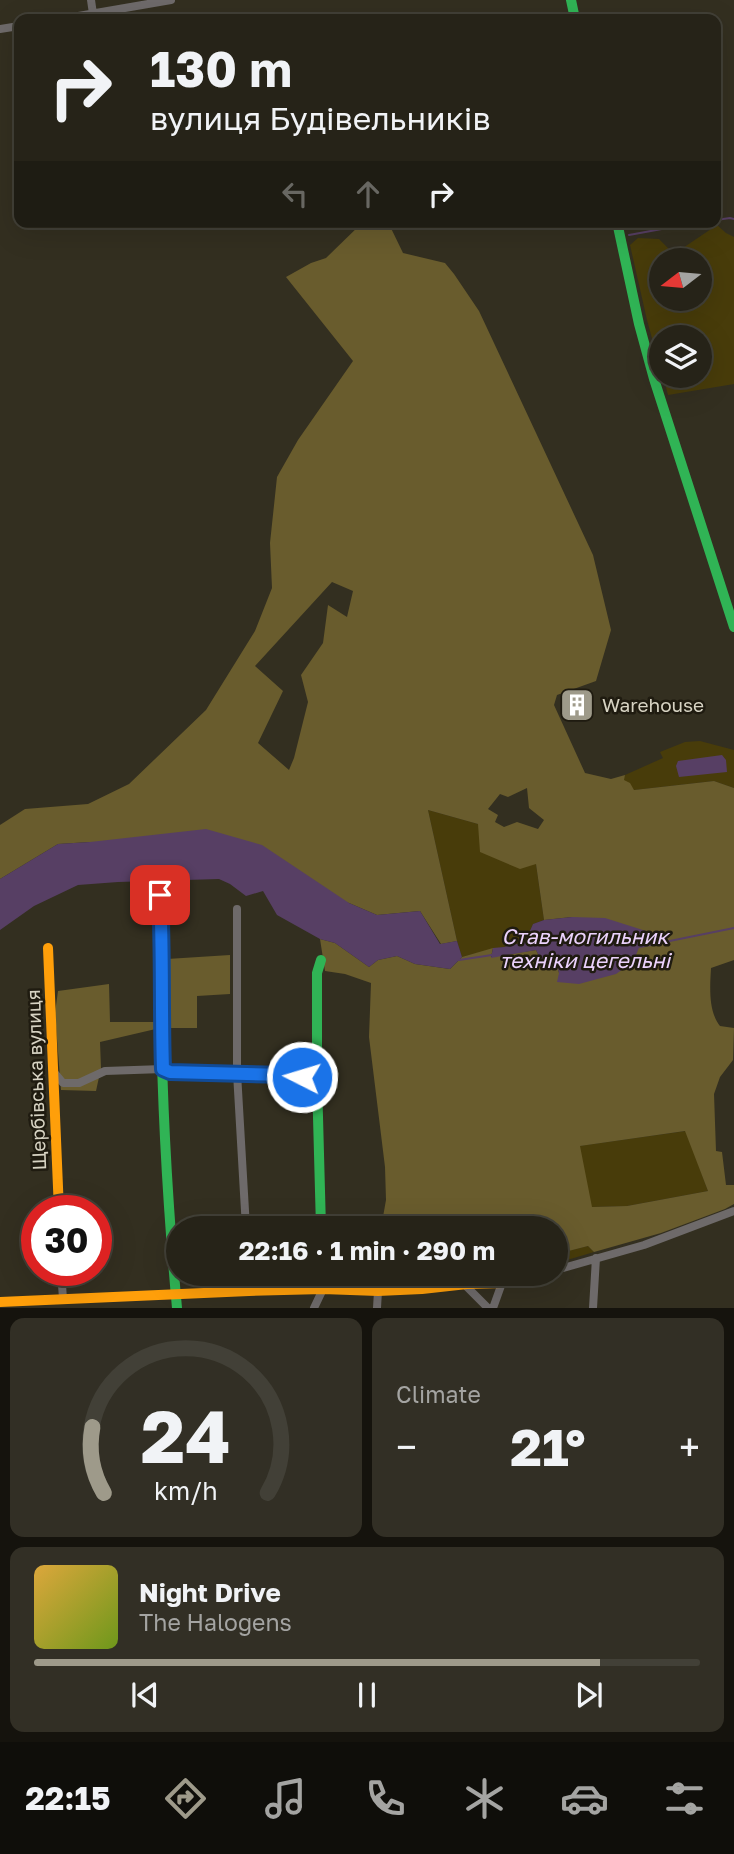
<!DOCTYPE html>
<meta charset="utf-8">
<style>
:root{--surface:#262318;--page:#322f25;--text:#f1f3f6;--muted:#a4a4a2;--line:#424037;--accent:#9e9a8a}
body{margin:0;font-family:"Golos Text",sans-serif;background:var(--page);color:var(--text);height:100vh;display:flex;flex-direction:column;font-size:26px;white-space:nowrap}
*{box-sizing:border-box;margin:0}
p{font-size:23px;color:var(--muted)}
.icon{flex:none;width:38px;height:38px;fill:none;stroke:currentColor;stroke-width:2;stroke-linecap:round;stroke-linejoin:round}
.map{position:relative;height:1308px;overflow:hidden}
.side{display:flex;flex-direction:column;gap:10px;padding:10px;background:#15130d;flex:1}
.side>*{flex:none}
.banner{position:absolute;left:14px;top:14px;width:707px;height:214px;border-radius:14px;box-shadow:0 7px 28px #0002,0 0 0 2px var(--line);background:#262318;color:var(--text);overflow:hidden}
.needle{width:46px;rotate:254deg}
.tools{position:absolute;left:649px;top:248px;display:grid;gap:14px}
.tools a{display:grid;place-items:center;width:63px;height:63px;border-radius:50%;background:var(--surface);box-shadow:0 7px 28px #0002,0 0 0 2px var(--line);font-size:35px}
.speed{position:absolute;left:21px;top:1195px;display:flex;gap:14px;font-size:35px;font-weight:700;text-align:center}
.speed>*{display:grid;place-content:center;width:91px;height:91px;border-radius:50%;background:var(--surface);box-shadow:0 7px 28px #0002,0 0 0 2px var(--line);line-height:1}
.speed .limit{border:10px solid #d22;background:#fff;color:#111}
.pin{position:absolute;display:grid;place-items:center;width:60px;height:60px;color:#fff;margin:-30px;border-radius:14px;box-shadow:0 4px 10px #0006}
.me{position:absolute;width:77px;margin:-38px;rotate:275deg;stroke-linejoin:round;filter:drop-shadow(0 0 5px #0008)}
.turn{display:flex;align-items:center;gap:24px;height:147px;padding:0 21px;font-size:32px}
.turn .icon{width:91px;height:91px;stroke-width:2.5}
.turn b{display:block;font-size:49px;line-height:60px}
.lanes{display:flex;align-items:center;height:66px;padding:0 21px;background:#0003;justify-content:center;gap:35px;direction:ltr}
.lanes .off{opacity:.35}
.big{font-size:52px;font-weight:700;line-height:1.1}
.side .card{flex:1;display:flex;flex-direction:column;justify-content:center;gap:10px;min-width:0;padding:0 24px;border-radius:14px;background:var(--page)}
.side .dial{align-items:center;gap:0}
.dial svg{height:182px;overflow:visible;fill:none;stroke:var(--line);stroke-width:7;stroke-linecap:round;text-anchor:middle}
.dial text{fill:var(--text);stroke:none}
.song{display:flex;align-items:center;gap:21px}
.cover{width:84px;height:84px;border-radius:10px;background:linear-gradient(135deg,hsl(40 70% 55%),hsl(80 70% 35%))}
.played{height:7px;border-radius:4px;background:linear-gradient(90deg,var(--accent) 85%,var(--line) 85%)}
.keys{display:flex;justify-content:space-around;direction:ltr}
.heat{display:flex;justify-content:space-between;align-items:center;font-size:38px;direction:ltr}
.side .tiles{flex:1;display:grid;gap:10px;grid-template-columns:1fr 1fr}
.card:last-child{grid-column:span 2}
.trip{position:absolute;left:166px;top:1216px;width:402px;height:70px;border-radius:35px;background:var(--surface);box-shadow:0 7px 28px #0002,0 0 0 2px var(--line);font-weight:700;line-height:70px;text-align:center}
.menu{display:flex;height:112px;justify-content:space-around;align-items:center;background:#0f0e0a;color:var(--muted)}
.menu .icon{width:49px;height:49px}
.menu .on{color:var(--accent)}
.menu b{font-size:32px;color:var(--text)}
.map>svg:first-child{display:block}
</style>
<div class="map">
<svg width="734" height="1308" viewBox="0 0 734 1308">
<rect width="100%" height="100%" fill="#332f20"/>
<path fill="#483c0a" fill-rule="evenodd" d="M 717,225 L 726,233 L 734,237 L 734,384 L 668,395 L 663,376 L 700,376 L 700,338 L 662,338 L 661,371 L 647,320 L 630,245 L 638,238 L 659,239 L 674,254 ZM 662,261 L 700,261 L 700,299 L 662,299 Z
M 700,741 L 734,750 L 734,788 L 714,781 L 634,790 L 623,780 L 625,775 L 663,758 L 660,752 L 685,742 Z
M 428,810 L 478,824 L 536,864 L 544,920 L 533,924 L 525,942 C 504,947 483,951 462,957 L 457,941 Z
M 686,1131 L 708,1191 L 627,1206 L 591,1207 L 579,1146 Z
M 588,1246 L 594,1252 L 557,1263 L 556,1254 Z"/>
<path fill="#695c2d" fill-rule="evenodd" d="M 363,222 L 388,222 L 403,253 L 445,263 L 454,274 L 479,311 L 593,555 L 611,630 L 596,681 L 557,695 L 554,705 L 585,773 L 611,779 L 625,775 L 624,780 L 630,783 L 634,790 L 714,781 L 734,788 L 734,960 L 711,968 C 710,986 708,1011 720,1026 L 734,1028 L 733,1060 L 720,1077 L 714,1094 L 716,1151 L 722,1152 L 726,1185 L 734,1185 L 734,1204 L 725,1209 L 661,1233 L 594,1252 L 588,1246 L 557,1254 L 556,1228 L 381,1228 L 386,1200 L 385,1167 L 369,1037 L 371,983 L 345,974 L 325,971 L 320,939 L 335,943 L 369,967 L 378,960 L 397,956 L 415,964 L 450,969 L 462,957 L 493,948 L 491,957 L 536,950 L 540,958 L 557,964 L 559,973 L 572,917 L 544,920 L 536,864 L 520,869 L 480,852 L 478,824 L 428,810 L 457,941 L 441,944 L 420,911 L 377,915 L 349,903 L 90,842 L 58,844 L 0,879 L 0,825 L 25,809 L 88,804 L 129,784 L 206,710 L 255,631 L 272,588 L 270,543 L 277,477 L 298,440 L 353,361 L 286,277 L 311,263 L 326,258 ZM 332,582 L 353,591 L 347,617 L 328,605 L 323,643 L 301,675 L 308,702 L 294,758 L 289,770 L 258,743 L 283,691 L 255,666 ZM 527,788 L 529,808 L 544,820 L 538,829 L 517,822 L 504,827 L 495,822 L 498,815 L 488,809 L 500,794 L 508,797 ZM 685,1131 L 708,1191 L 627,1206 L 592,1207 L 580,1146 Z
M 230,955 L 230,994 L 197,996 L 197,1028 L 160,1028 L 100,1042 L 101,1068 L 96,1091 L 61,1090 L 55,1013 L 58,991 L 109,984 L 110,1022 L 170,1022 L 167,959 Z
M 370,1274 L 411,1274 L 412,1284 L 369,1278 Z"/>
<path fill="#573f64" d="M 722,755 L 726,760 L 727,772 L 679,777 L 676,766 L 678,761 Z
M 206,829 L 262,845 L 349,903 L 377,915 L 420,911 L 440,944 L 457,941 L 462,957 L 450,969 L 415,964 L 397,956 L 378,960 L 369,967 L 335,943 L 320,939 L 277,915 L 263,891 L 246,896 L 230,884 L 219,879 L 118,882 L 78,885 L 34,906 L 0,930 L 0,879 L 58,844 L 90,842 Z
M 572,917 L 605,918 L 646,931 L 633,962 L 616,974 L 579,984 L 557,982 L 559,973 L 557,965 L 540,958 L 536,950 L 491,958 L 493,948 L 504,947 L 525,942 L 533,924 L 544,920 Z"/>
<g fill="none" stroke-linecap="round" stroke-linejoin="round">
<path stroke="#573f64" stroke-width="2" d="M 716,220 L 730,218 L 734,219
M 629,235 L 700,222
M 640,947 L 734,928
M 459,960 L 492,955"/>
<path stroke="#6e6a6a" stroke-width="8" d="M 91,0 L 93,14
M 61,19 L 171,0
M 0,29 L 19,26
M 237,909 L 237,1073 L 246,1228
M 53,1071 L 63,1083 L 79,1083 L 105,1071 L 163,1069 L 170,1072 L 287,1075 L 317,1080
M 61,1270 L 63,1299
M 556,1270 L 644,1245 L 734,1211
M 248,1274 L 249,1291
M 464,1284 L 488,1308
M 314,1308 L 323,1289 L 323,1274
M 377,1308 L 378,1291
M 493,1308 L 502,1283
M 593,1308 L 596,1258"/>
<path stroke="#30b455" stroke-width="10" d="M 571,0 L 575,19
M 617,222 L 639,324 L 654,379 L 734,627
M 160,895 C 162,933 161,970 161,1008 C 162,1108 168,1208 177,1308
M 321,960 L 317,973 L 317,1080 L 321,1228"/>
<path stroke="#ff9f0a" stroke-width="10" d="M 48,948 L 59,1211
M 0,1302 L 249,1291 L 323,1289 L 378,1291 L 422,1289 L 467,1284 L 502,1283 L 545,1274"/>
</g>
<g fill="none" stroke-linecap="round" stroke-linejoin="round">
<g stroke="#114b97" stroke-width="18">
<path id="route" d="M 160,895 C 163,953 161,1011 163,1069 L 170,1072 L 287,1075 L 302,1077"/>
</g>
<use href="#route" stroke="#1a73e8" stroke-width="12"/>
</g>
<defs>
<g id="building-square" transform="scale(1.75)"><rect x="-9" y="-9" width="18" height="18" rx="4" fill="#9e9a8a" stroke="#1f1b10"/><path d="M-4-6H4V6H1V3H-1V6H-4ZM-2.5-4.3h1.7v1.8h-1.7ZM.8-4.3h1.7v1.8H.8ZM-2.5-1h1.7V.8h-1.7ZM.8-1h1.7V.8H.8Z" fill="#fff"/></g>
</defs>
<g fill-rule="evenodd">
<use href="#building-square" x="577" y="705"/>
</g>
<g text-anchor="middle" stroke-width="5" stroke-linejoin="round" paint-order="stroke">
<g font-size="19" fill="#d7d3c3" stroke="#1f1b10" text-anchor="start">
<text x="602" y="712">Warehouse</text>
</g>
<g font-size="19" fill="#d7d3c3" stroke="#1f1b10">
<text transform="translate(36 1080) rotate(-92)" y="7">Щербівська вулиця</text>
</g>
<g font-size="21" font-style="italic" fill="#ebd2fc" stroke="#1f1b10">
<text x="585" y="944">Став-могильник<tspan x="585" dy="24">техніки цегельні</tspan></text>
</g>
</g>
</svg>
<div class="tools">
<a><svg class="needle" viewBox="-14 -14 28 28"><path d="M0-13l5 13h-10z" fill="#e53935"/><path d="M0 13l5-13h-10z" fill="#a4a4a2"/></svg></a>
<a><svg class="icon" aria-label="layers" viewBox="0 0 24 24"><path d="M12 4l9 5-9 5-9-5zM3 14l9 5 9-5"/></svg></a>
</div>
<div class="speed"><div class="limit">30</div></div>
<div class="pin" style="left:160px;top:895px;background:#d93025"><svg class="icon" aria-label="arrive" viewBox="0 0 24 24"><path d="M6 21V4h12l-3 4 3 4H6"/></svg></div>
<svg class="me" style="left:302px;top:1077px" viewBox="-20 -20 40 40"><circle r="17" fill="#1a73e8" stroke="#fff" stroke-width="3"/><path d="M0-11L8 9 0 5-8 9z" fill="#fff"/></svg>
<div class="trip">22:16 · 1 min · 290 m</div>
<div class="banner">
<div class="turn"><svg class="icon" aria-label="right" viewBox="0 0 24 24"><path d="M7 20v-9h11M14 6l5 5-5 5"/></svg><div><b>130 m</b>вулиця Будівельників</div></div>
<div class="lanes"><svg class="icon off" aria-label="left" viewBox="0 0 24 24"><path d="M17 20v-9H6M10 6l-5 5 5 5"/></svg><svg class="icon off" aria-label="ahead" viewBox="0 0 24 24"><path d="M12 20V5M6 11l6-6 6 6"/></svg><svg class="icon" aria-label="right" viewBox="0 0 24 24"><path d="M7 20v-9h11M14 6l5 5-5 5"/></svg></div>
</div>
</div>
<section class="side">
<div class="tiles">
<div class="card dial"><svg viewBox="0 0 100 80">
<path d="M14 69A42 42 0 1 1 86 69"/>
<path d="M14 69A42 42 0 0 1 9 40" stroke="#9e9a8a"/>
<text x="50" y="56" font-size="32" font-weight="700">24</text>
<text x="50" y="72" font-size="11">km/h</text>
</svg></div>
<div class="card"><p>Climate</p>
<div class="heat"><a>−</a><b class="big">21°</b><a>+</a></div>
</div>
<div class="card">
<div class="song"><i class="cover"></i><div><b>Night Drive</b><p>The Halogens</p></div></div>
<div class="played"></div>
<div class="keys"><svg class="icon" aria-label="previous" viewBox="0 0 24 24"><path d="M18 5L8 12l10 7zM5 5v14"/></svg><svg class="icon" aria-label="pause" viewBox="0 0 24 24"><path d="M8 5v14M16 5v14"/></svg><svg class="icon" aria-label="next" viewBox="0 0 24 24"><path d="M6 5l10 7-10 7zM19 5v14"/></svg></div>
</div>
</div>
</section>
<nav class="menu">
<b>22:15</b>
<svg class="icon on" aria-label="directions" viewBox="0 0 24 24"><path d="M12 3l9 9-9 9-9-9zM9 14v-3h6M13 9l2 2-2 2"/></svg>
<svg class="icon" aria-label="music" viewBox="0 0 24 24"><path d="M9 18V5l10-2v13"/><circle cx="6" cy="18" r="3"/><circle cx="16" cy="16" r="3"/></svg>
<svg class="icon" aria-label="phone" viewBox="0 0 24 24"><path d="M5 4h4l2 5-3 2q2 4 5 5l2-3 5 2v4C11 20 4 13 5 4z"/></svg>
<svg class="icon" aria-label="climate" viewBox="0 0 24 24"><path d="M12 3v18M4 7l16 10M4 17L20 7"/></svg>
<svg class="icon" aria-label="car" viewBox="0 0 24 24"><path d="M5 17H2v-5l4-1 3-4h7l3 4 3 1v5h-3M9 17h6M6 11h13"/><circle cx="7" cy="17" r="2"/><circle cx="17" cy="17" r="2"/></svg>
<svg class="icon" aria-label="filters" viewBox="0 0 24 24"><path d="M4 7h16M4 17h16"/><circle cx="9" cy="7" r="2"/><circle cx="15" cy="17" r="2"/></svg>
</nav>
